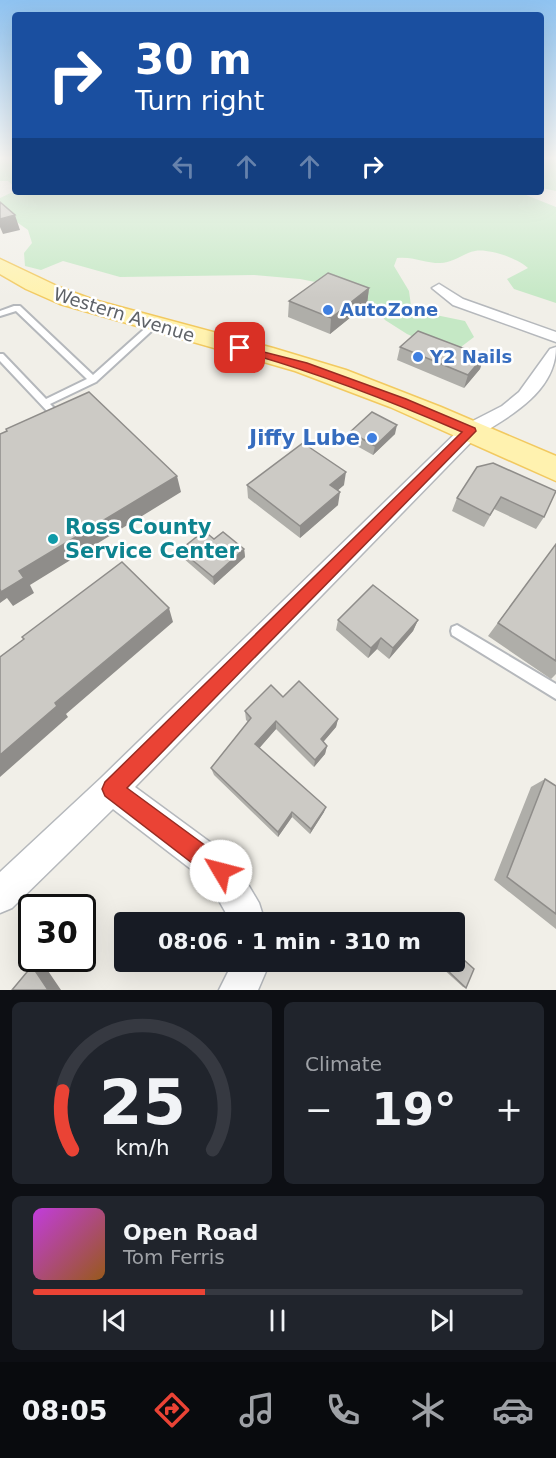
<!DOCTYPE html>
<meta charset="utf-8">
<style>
:root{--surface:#171b24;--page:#20242c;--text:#f1f3f6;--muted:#9ea1a6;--line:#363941;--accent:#ea4335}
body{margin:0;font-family:"DejaVu Sans",sans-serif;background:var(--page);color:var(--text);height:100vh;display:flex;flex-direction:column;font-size:22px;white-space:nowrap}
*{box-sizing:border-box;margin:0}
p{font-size:20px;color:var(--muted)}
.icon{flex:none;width:33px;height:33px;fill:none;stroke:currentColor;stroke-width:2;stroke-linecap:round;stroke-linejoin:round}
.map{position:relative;height:990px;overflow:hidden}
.drawer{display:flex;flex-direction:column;gap:12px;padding:12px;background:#0d0f14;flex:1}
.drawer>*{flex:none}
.hud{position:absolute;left:12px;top:12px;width:532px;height:183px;border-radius:6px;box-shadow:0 6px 24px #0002;background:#1a4fa0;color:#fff;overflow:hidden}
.speed{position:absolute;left:18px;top:894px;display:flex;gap:12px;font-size:30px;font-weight:700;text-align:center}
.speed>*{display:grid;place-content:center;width:78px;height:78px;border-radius:50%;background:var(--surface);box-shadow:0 6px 24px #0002;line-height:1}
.speed .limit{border:3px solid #111;border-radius:9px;background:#fff;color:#111}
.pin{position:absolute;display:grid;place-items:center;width:51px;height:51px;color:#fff;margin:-26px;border-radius:12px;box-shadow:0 3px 9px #0006}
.me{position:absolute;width:66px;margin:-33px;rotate:307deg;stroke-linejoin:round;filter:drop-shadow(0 0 4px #0008)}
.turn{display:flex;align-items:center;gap:21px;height:126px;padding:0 24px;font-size:27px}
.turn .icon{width:78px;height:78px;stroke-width:2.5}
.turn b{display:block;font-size:42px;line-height:51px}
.lanes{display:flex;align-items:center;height:57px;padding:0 24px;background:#0003;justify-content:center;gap:30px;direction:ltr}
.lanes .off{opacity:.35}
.big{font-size:45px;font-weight:600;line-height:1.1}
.drawer .tile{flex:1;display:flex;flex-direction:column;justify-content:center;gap:9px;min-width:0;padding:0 21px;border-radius:9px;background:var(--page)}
.drawer .dial{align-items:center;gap:0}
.dial svg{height:156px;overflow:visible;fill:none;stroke:var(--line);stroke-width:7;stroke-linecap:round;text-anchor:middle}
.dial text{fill:var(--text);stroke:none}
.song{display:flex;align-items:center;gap:18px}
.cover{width:72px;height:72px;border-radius:9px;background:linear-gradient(135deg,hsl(290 70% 55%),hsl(30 70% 35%))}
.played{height:6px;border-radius:3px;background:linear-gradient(90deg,var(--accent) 35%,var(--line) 35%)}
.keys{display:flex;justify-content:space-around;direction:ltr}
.heat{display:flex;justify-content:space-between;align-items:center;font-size:33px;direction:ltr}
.drawer .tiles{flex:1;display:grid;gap:12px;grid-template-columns:1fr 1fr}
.tile:last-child{grid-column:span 2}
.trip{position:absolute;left:114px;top:912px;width:351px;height:60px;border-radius:6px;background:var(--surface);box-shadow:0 6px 24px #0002;font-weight:600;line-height:60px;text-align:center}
.dock{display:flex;height:96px;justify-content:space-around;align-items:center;background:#090b0e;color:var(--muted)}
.dock .icon{width:42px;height:42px}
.dock .on{color:var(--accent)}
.dock b{font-size:27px;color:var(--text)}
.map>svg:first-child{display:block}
</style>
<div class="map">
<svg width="556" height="990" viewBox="0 0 556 990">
<rect width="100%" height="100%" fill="#f1efe8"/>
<path fill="#c5e8c5" d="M 0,159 L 15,160 L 15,187 L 8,181 L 0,181 Z
M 542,159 L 556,159 L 556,191 L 542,188 Z
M 15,191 L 528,192 L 526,195 L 556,207 L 556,303 L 514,289 L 507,279 L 528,268 C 520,259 488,248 475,251 C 463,253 454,263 440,263 C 425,263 412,256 397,258 L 394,266 L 409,291 L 411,306 L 426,313 L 465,321 L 474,337 L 457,350 L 436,347 L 407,334 L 385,320 L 373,304 L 336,286 L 300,279 L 254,275 L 120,277 L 63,261 L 41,270 L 25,266 L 24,253 L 32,243 L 28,230 L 0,210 L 0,198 Z"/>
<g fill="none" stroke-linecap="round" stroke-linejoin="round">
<g stroke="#b5b8bc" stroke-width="4">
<path id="service" d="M 14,306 L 20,306 L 93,375 L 151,323 L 158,325 L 96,382 L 50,404 L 59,413 L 46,420 L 41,417 L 48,412 L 0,361 L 0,354 L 3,354 L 46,399 L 87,379 L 16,311 L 0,316 L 0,311 Z
M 457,625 L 556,684 L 556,699 L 452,635 L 451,631 L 452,627 Z"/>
</g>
<g stroke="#b5b8bc" stroke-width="3">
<path id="minor" d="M 439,284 L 463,299 L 556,332 L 556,342 L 453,305 L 432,288 Z
M 556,347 C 556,391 511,416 477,436 L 135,787 L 233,859 L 259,903 L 265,922 L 231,922 L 209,883 L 113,809 L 12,908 L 0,913 L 0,872 L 101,778 L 463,426 L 502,406 L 519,392 L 550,349 Z
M 233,962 L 270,962 L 258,990 L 219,990 Z"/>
</g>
<g stroke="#f2c960" stroke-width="3">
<path id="primary" d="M 0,259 L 59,287 L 94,300 L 273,348 L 346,370 L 441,407 L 556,456 L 556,481 L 390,407 L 295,371 L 60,304 L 26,289 L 0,274 Z"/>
</g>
<use href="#service" fill="#fff" fill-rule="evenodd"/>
<use href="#minor" fill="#fff" fill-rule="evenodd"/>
<use href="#primary" fill="#fff2af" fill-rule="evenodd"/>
</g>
<path fill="#afaea9" d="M 369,288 L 367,304 L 330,334 L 288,317 L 289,301 Z
M 400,347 L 484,356 L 480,369 L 464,388 L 397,360 Z
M 350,432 L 395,434 L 373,455 L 348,441 Z
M 247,485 L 344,485 L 338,490 L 338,505 L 300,538 L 248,498 Z
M 556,491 L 544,517 L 536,529 L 494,509 L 484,527 L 452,511 L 457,498 Z
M 214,539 L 244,549 L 245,557 L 214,585 L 183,558 L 180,550 Z
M 556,544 L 556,674 L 551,679 L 488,636 Z
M 338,620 L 418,620 L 413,631 L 389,659 L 377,649 L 368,658 L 336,630 Z
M 283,697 L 338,719 L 336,727 L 323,742 L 327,746 L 325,754 L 314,767 L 276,729 L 259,748 L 324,812 L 310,834 L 292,817 L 278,837 L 214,775 L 211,768 L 248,722 L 246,720 L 245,711 Z
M 545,779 L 556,786 L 556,929 L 494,880 L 531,787 Z
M 445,962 L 454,962 L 466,988 L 463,987 L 442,968 Z"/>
<path fill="#8f8d8a" d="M 15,215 L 20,230 L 3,234 L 0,227 L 0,219 Z
M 369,288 L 367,304 L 330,334 L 331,318 Z
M 484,356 L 480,369 L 464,388 L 468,375 Z
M 397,425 L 395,434 L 373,455 L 375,446 Z
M 346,472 L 344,485 L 329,498 L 330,485 Z
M 177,476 L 181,492 L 30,585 L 34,593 L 13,606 L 7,598 L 0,603 L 0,588 L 19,571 Z
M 340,492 L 338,505 L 300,538 L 300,526 Z
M 244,549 L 245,557 L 214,585 L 213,577 Z
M 169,608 L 173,622 L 66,714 L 68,717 L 0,777 L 0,755 L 55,703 Z
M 418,620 L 413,631 L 389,659 L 393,648 Z
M 381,638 L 377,649 L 368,658 L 371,648 Z
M 338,719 L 336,727 L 319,747 L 321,739 Z
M 276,721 L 276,729 L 256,752 L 255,744 Z
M 327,746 L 325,754 L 314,767 L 315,760 Z
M 326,807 L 324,812 L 310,834 L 311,829 Z
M 292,812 L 292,817 L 278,837 L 278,832 Z
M 44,965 L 61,990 L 48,990 L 32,966 Z"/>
<path fill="#cccac5" stroke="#8f8d8a" stroke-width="1.5" d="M 0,202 L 15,215 L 0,219 Z
M 328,273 L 369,288 L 331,318 L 289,301 Z
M 418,331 L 484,356 L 468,375 L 400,347 Z
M 89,392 L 177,476 L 19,571 L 24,578 L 1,592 L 0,589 L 0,434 L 7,431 L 6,429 Z
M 372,412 L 397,425 L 375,446 L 350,432 Z
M 303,443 L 346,472 L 330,485 L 340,492 L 300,526 L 247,485 Z
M 493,463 L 556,491 L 544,517 L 501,497 L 490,515 L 457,498 L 477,467 Z
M 204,531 L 214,539 L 223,532 L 244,549 L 213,577 L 180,550 Z
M 556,544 L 556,661 L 498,623 Z
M 122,562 L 169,608 L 55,703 L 57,706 L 0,755 L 0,657 L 24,639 L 22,637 Z
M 373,585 L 418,620 L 393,648 L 381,638 L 371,648 L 338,620 Z
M 299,681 L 338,719 L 321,739 L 327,746 L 315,760 L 276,721 L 255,744 L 326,807 L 311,829 L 292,812 L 278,832 L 211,768 L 251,718 L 245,711 L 271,685 L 283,697 Z
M 545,779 L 556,786 L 556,914 L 507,877 Z
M 454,951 L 474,969 L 466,988 L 445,968 L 448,962 L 454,962 Z
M 32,966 L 48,990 L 12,990 Z"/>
<linearGradient id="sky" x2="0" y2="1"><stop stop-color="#8fc3f1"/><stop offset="0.53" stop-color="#f9f8f5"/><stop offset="1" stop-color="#f9f8f5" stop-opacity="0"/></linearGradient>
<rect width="556" height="298" fill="url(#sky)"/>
<path fill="#ea4335" stroke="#982c22" stroke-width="1.5" d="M 236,345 L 307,363 L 406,399 L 475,428 L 476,431 L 127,788 L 229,863 L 232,871 L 229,879 L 221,882 L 213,879 L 105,796 L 102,789 L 105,782 L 462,432 C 388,400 314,371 236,350 Z"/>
<g fill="#3f7fe0" stroke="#fff" stroke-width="2">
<circle cx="328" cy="310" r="6"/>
<circle cx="418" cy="357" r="6"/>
<circle cx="372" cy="438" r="6"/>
</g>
<circle fill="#0f9aa8" stroke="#fff" stroke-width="2" cx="53" cy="539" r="6"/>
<g text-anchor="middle" stroke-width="5" stroke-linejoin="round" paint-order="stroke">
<g font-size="18" font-weight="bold" fill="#366cbe" stroke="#fff" text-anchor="start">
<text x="340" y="316">AutoZone</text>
<text x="430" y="363">Y2 Nails</text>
</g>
<g font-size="18" fill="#5f6368" stroke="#fff">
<text transform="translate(124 315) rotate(17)" y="6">Western Avenue</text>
</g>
<g font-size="21" font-weight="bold" fill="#366cbe" stroke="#fff" text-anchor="end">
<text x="360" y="445">Jiffy Lube</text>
</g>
<g font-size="21" font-weight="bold" fill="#0d838f" stroke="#fff" text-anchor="start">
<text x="65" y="534">Ross County<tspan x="65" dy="24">Service Center</tspan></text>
</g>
</g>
</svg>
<div class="speed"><div class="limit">30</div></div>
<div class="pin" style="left:240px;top:348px;background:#d93025"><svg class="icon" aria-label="arrive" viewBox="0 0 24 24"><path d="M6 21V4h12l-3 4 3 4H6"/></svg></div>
<svg class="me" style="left:221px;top:871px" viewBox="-20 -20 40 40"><circle r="19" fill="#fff"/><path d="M0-13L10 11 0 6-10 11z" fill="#ea4335"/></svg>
<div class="trip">08:06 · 1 min · 310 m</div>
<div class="hud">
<div class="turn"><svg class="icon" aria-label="right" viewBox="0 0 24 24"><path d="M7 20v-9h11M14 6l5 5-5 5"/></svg><div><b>30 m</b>Turn right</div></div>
<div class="lanes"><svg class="icon off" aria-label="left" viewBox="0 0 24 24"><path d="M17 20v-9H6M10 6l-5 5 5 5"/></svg><svg class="icon off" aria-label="ahead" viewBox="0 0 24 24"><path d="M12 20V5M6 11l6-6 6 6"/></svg><svg class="icon off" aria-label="ahead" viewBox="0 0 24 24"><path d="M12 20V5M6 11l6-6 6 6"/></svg><svg class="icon" aria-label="right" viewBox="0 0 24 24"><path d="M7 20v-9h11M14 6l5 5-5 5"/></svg></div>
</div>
</div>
<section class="drawer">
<div class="tiles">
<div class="tile dial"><svg viewBox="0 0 100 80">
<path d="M14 69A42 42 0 1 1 86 69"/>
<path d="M14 69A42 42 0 0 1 9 39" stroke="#ea4335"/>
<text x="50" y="56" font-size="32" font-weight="700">25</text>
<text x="50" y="72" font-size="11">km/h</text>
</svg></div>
<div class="tile"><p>Climate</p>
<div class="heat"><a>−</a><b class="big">19°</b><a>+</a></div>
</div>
<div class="tile">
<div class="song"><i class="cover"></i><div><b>Open Road</b><p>Tom Ferris</p></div></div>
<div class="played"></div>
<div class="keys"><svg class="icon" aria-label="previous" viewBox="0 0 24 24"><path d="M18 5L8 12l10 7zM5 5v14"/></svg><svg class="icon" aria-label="pause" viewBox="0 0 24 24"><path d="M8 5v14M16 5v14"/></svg><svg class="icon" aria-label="next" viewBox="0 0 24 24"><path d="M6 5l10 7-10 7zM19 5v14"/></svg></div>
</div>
</div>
</section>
<nav class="dock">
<b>08:05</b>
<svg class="icon on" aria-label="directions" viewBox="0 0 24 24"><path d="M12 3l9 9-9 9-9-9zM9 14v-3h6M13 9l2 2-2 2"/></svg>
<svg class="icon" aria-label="music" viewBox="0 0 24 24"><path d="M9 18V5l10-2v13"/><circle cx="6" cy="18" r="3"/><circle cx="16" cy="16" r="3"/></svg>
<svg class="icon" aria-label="phone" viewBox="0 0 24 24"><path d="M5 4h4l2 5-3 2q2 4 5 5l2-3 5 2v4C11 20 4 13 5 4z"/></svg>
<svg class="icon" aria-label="climate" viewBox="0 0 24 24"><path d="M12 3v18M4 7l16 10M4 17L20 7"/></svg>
<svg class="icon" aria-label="car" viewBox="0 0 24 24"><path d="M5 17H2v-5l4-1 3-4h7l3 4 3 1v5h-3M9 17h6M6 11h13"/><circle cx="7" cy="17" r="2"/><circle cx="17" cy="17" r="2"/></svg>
</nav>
